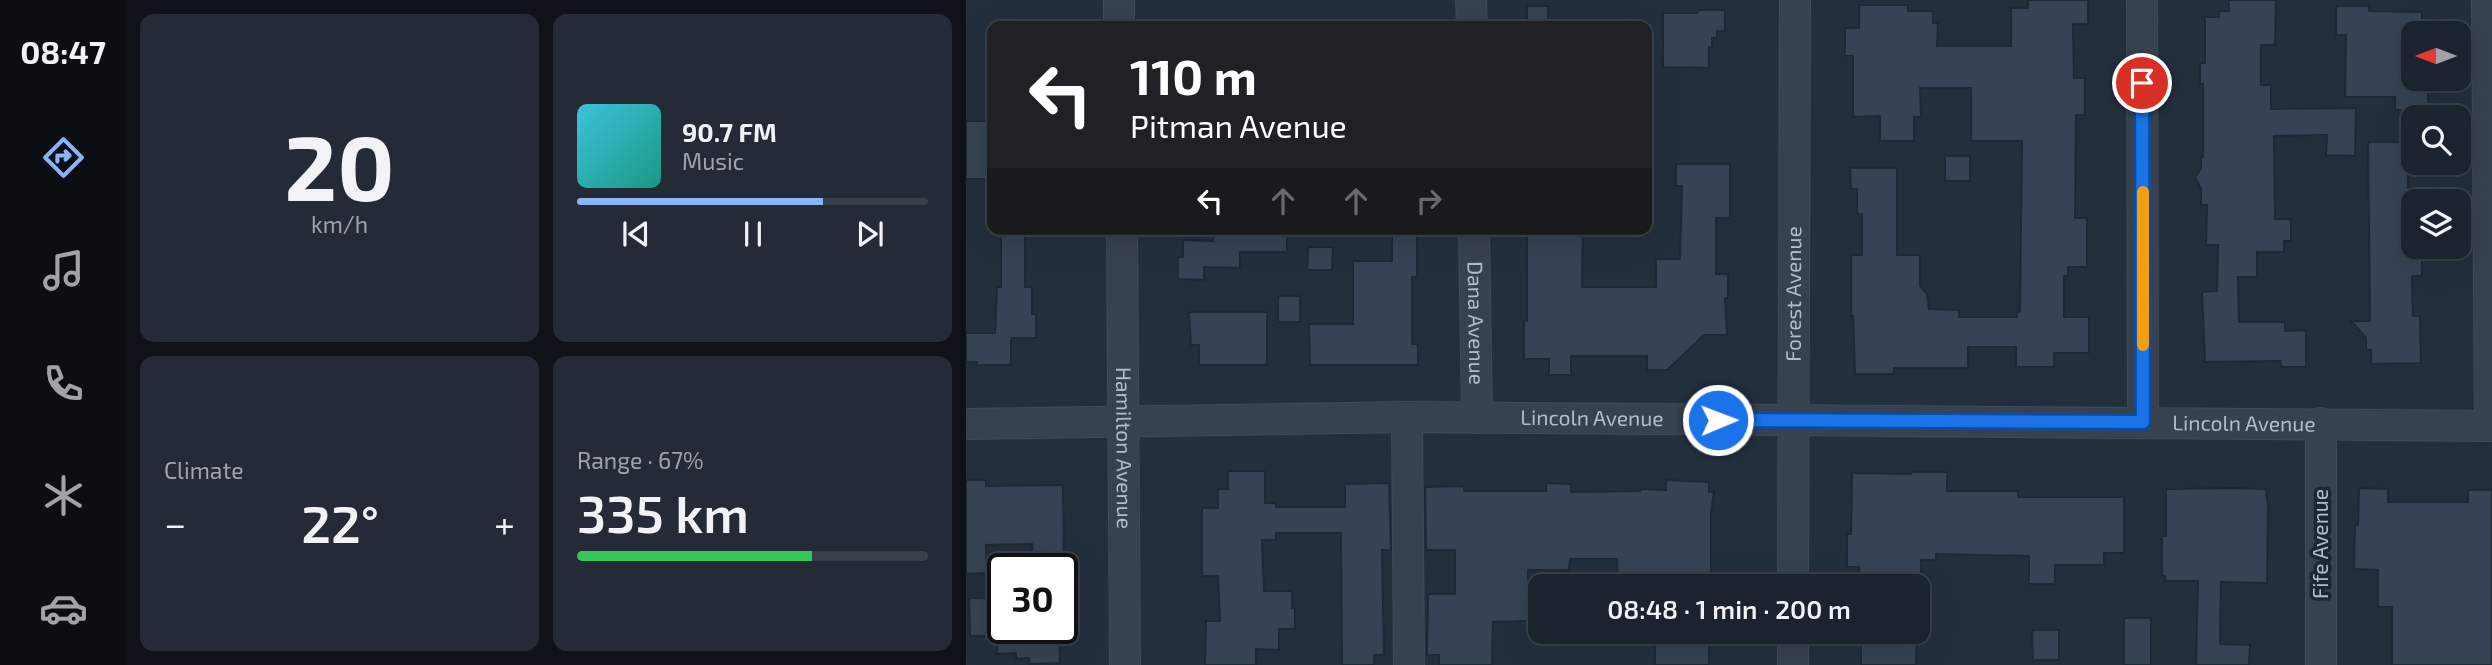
<!DOCTYPE html>
<meta charset="utf-8">
<style>
:root{--surface:#1b232e;--page:#242b36;--text:#f1f3f6;--muted:#a0a4aa;--line:#39404a;--accent:#8ab4f8}
body{margin:0;font-family:"Exo 2",sans-serif;background:var(--page);color:var(--text);height:100vh;display:flex;flex-direction:column;font-size:26px;white-space:nowrap}
*{box-sizing:border-box;margin:0}
p{font-size:23px;color:var(--muted)}
.icon{flex:none;width:38px;height:38px;fill:none;stroke:currentColor;stroke-width:2;stroke-linecap:round;stroke-linejoin:round}
.map{position:relative;flex:1;overflow:hidden}
.details{display:flex;flex-direction:column;gap:14px;padding:14px;background:#0f1319;width:840px}
.details>*{flex:none}
.guide{position:absolute;left:21px;top:21px;width:665px;height:214px;border-radius:14px;box-shadow:0 7px 28px #0002,0 0 0 2px var(--line);background:#202124;color:#fff;overflow:hidden}
.needle{width:46px;rotate:270deg}
.tools{position:absolute;left:1435px;top:21px;display:grid;gap:14px}
.tools a{display:grid;place-items:center;width:70px;height:70px;border-radius:14px;background:var(--surface);box-shadow:0 7px 28px #0002,0 0 0 2px var(--line);font-size:35px}
.speed{position:absolute;left:21px;top:553px;display:flex;gap:14px;font-size:35px;font-weight:700;text-align:center}
.speed>*{display:grid;place-content:center;width:91px;height:91px;border-radius:50%;background:var(--surface);box-shadow:0 7px 28px #0002,0 0 0 2px var(--line);line-height:1}
.speed .limit{border:4px solid #111;border-radius:10px;background:#fff;color:#111}
.pin{position:absolute;display:grid;place-items:center;width:60px;height:60px;color:#fff;margin:-30px;border:4px solid #fff;border-radius:50%;box-shadow:0 2px 7px #0007}
.me{position:absolute;width:77px;margin:-38px;rotate:89deg;stroke-linejoin:round;filter:drop-shadow(0 0 5px #0008)}
.turn{display:flex;align-items:center;gap:24px;height:147px;padding:0 28px;font-size:32px}
.turn .icon{width:91px;height:91px;stroke-width:2.5}
.turn b{display:block;font-size:49px;line-height:60px}
.lanes{display:flex;align-items:center;height:66px;padding:0 28px;background:#0003;justify-content:center;gap:35px;direction:ltr}
.lanes .off{opacity:.35}
.big{font-size:52px;font-weight:600;line-height:1.1}
.details .tile{flex:1;display:flex;flex-direction:column;justify-content:center;gap:10px;min-width:0;padding:0 24px;border-radius:14px;background:var(--page)}
.details .dial{align-items:center;gap:0}
.dial b{font-size:91px;line-height:1}
.song{display:flex;align-items:center;gap:21px}
.cover{width:84px;height:84px;border-radius:10px;background:linear-gradient(135deg,hsl(190 70% 55%),hsl(170 70% 35%))}
.played{height:7px;border-radius:4px;background:linear-gradient(90deg,var(--accent) 70%,var(--line) 70%)}
.keys{display:flex;justify-content:space-around;direction:ltr}
.heat{display:flex;justify-content:space-between;align-items:center;font-size:38px;direction:ltr}
.charge{height:10px;border-radius:5px;background:linear-gradient(90deg,#34c759 67%,var(--line) 0)}
.details .tiles{flex:1;display:grid;gap:14px;grid-template-columns:repeat(2,1fr)}
.trip{position:absolute;left:562px;top:574px;width:402px;height:70px;border-radius:14px;background:var(--surface);box-shadow:0 7px 28px #0002,0 0 0 2px var(--line);font-weight:600;line-height:70px;text-align:center}
main{display:flex;flex:1;min-height:0}
.tab-bar{display:flex;flex-direction:column;width:126px;justify-content:space-around;align-items:center;background:#0b0e12;color:var(--muted)}
.tab-bar .icon{width:49px;height:49px}
.tab-bar .current{color:var(--accent)}
.tab-bar b{font-size:32px;color:var(--text)}
.map>svg:first-child{display:block}
</style>
<main>
<nav class="tab-bar">
<b>08:47</b>
<svg class="icon current" aria-label="directions" viewBox="0 0 24 24"><path d="M12 3l9 9-9 9-9-9zM9 14v-3h6M13 9l2 2-2 2"/></svg>
<svg class="icon" aria-label="music" viewBox="0 0 24 24"><path d="M9 18V5l10-2v13"/><circle cx="6" cy="18" r="3"/><circle cx="16" cy="16" r="3"/></svg>
<svg class="icon" aria-label="phone" viewBox="0 0 24 24"><path d="M5 4h4l2 5-3 2q2 4 5 5l2-3 5 2v4C11 20 4 13 5 4z"/></svg>
<svg class="icon" aria-label="climate" viewBox="0 0 24 24"><path d="M12 3v18M4 7l16 10M4 17L20 7"/></svg>
<svg class="icon" aria-label="car" viewBox="0 0 24 24"><path d="M5 17H2v-5l4-1 3-4h7l3 4 3 1v5h-3M9 17h6M6 11h13"/><circle cx="7" cy="17" r="2"/><circle cx="17" cy="17" r="2"/></svg>
</nav>
<section class="details">
<div class="tiles">
<div class="tile dial"><b>20</b><p>km/h</p></div>
<div class="tile">
<div class="song"><i class="cover"></i><div><b>90.7 FM</b><p>Music</p></div></div>
<div class="played"></div>
<div class="keys"><svg class="icon" aria-label="previous" viewBox="0 0 24 24"><path d="M18 5L8 12l10 7zM5 5v14"/></svg><svg class="icon" aria-label="pause" viewBox="0 0 24 24"><path d="M8 5v14M16 5v14"/></svg><svg class="icon" aria-label="next" viewBox="0 0 24 24"><path d="M6 5l10 7-10 7zM19 5v14"/></svg></div>
</div>
<div class="tile"><p>Climate</p>
<div class="heat"><a>−</a><b class="big">22°</b><a>+</a></div>
</div>
<div class="tile"><p>Range · 67%</p><b class="big">335 km</b><div class="charge"></div></div>
</div>
</section>
<div class="map">
<svg width="1526" height="665" viewBox="0 0 1526 665">
<rect width="100%" height="100%" fill="#242f3e"/>
<path fill="#364354" stroke="#1f2835" stroke-width="2" d="M 1062,0 L 1122,0 L 1122,24 L 1107,24 L 1108,78 L 1119,78 L 1119,115 L 1110,115 L 1109,218 L 1121,218 L 1121,267 L 1102,267 L 1102,276 L 1098,276 L 1098,317 L 1123,317 L 1123,353 L 1088,353 L 1088,367 L 1050,367 L 1050,347 L 1002,347 L 1002,368 L 928,368 L 928,374 L 889,374 L 887,316 L 885,316 L 885,255 L 896,255 L 896,214 L 891,214 L 891,189 L 885,189 L 884,168 L 931,168 L 931,255 L 954,255 L 954,286 L 961,294 L 963,309 L 993,310 L 993,317 L 1051,317 L 1051,312 L 1054,312 L 1056,141 L 1005,141 L 1005,88 L 954,88 L 955,117 L 948,117 L 948,141 L 914,141 L 914,116 L 887,117 L 887,56 L 879,56 L 879,28 L 893,28 L 893,5 L 942,5 L 942,11 L 967,11 L 967,23 L 972,23 L 971,46 L 1045,46 L 1045,8 L 1062,8 Z
M 1263,0 L 1310,0 L 1309,45 L 1295,45 L 1295,85 L 1305,85 L 1305,109 L 1390,108 L 1389,156 L 1360,155 L 1361,135 L 1308,136 L 1309,219 L 1325,219 L 1325,241 L 1318,241 L 1318,252 L 1291,252 L 1291,277 L 1272,277 L 1273,322 L 1319,322 L 1319,331 L 1340,330 L 1340,367 L 1315,367 L 1315,361 L 1239,362 L 1236,292 L 1251,291 L 1252,245 L 1240,245 L 1241,205 L 1235,205 L 1235,189 L 1229,177 L 1235,169 L 1235,157 L 1237,157 L 1237,84 L 1234,84 L 1234,63 L 1239,63 L 1239,17 L 1253,17 L 1253,11 L 1263,11 Z
M 561,6 L 582,6 L 582,26 L 561,26 Z
M 1370,6 L 1403,6 L 1403,11 L 1456,12 L 1456,33 L 1447,33 L 1447,79 L 1462,79 L 1462,110 L 1429,110 L 1429,97 L 1379,97 L 1380,35 L 1370,35 Z
M 732,10 L 759,10 L 759,31 L 751,31 L 751,38 L 746,38 L 746,47 L 743,47 L 743,68 L 697,67 L 697,13 L 731,13 Z
M 0,121 L 26,121 L 26,179 L 0,179 Z
M 1402,142 L 1447,142 L 1447,168 L 1442,168 L 1442,218 L 1447,218 L 1447,247 L 1456,247 L 1456,276 L 1446,276 L 1447,316 L 1454,316 L 1455,363 L 1405,364 L 1405,350 L 1400,350 L 1400,338 L 1385,321 L 1404,321 Z
M 979,156 L 1004,156 L 1004,181 L 979,181 Z
M 710,164 L 764,164 L 764,218 L 750,218 L 750,274 L 762,274 L 762,298 L 759,298 L 761,335 L 738,335 L 701,370 L 681,370 L 681,356 L 605,356 L 605,375 L 583,375 L 583,359 L 558,359 L 558,321 L 561,321 L 561,229 L 617,229 L 616,287 L 690,287 L 690,259 L 714,259 L 716,186 L 710,186 Z
M 35,229 L 59,229 L 59,287 L 66,287 L 66,314 L 70,314 L 70,338 L 45,338 L 45,365 L 11,365 L 11,362 L 0,362 L 0,333 L 29,333 L 31,287 L 35,287 Z
M 252,229 L 321,229 L 321,252 L 274,252 L 274,268 L 238,267 L 238,280 L 212,279 L 212,257 L 217,257 L 217,240 L 247,241 L 247,234 L 252,234 Z
M 426,229 L 451,229 L 451,277 L 446,277 L 446,344 L 452,344 L 452,365 L 344,365 L 343,324 L 387,324 L 387,261 L 426,261 Z
M 342,247 L 367,247 L 366,270 L 341,270 Z
M 312,296 L 334,296 L 334,322 L 312,322 Z
M 223,312 L 301,312 L 301,365 L 233,365 L 233,345 L 225,345 Z
M 262,471 L 299,471 L 299,503 L 310,503 L 310,507 L 379,507 L 379,484 L 423,483 L 425,550 L 416,550 L 418,655 L 408,655 L 408,665 L 376,665 L 375,533 L 310,533 L 310,540 L 296,540 L 298,591 L 326,591 L 326,608 L 329,608 L 329,629 L 313,629 L 313,650 L 290,649 L 290,665 L 239,665 L 240,621 L 254,621 L 252,576 L 236,576 L 236,508 L 252,508 L 252,489 L 262,489 Z
M 945,472 L 981,472 L 981,491 L 1052,491 L 1052,497 L 1158,497 L 1158,553 L 1138,553 L 1138,565 L 1089,565 L 1089,584 L 1063,584 L 1063,556 L 970,554 L 970,560 L 955,560 L 955,586 L 923,586 L 923,580 L 910,580 L 910,577 L 893,576 L 893,567 L 881,567 L 881,534 L 885,534 L 886,473 L 945,474 Z
M 0,480 L 20,480 L 20,486 L 97,485 L 98,567 L 67,567 L 66,544 L 20,545 L 21,573 L 0,574 Z
M 700,480 L 743,482 L 743,492 L 748,492 L 745,512 L 745,586 L 652,586 L 651,559 L 604,559 L 603,570 L 562,570 L 563,621 L 527,622 L 526,665 L 473,665 L 473,655 L 461,655 L 462,594 L 489,594 L 489,550 L 460,550 L 459,487 L 498,486 L 498,491 L 580,491 L 580,483 L 605,484 L 605,492 L 674,491 L 674,489 L 700,490 Z
M 1268,488 L 1300,489 L 1302,507 L 1301,583 L 1255,582 L 1254,644 L 1284,645 L 1283,665 L 1230,665 L 1232,581 L 1199,581 L 1199,576 L 1196,576 L 1196,536 L 1200,536 L 1200,489 Z
M 1393,488 L 1422,489 L 1422,502 L 1502,502 L 1502,490 L 1526,490 L 1526,665 L 1426,665 L 1426,607 L 1412,607 L 1412,570 L 1388,569 L 1389,525 L 1392,525 Z
M 3,598 L 37,598 L 37,628 L 93,628 L 94,663 L 63,664 L 63,658 L 50,659 L 50,653 L 31,654 L 31,636 L 4,636 Z
M 1158,618 L 1185,618 L 1185,665 L 1158,665 Z
M 1066,630 L 1093,630 L 1093,660 L 1067,660 Z
M 909,632 L 951,632 L 950,665 L 895,665 L 895,642 L 909,642 Z
M 689,634 L 743,634 L 743,665 L 689,665 Z"/>
<g fill="none" stroke-linecap="round" stroke-linejoin="round">
<g stroke="#414a57" stroke-width="32">
<g id="street">
<path d="M 153,0 L 153,26"/>
<path d="M 505,0 L 506,26"/>
<path d="M 1176,0 L 1177,422"/>
<path d="M 1521,0 L 1524,426"/>
<path id="s1" d="M 156,229 L 159,665"/>
<path id="s2" d="M 508,229 L 511,418"/>
<path d="M 441,417 L 443,665"/>
<path id="s3" d="M 0,424 L 441,417 L 1526,426"/>
<path id="s4" d="M 827,586 L 829,0"/>
<path d="M 827,665 L 827,632"/>
<path d="M 1355,665 L 1355,423"/>
</g>
</g>
<use href="#street" stroke="#38414e" stroke-width="30"/>
</g>
<g fill="none" stroke-linecap="round" stroke-linejoin="round">
<g stroke="#114b97" stroke-width="18">
<path id="route" d="M 752,420 L 1177,422 L 1176,83"/>
</g>
<use href="#route" stroke="#1a73e8" stroke-width="12"/>
<path stroke="#f59e0b" stroke-width="12" d="M 1177,192 L 1177,345"/>
</g>
<g text-anchor="middle" stroke-width="7" stroke-linejoin="round" paint-order="stroke">
<g font-size="21" fill="#b4bcc9" stroke="#1d2633">
<text dy="7" stroke="none"><textPath href="#s4" startOffset="292">Forest Avenue</textPath></text>
<text dy="7" stroke="none"><textPath href="#s2" startOffset="94">Dana Avenue</textPath></text>
<text dy="7" stroke="none"><textPath href="#s3" startOffset="626">Lincoln Avenue</textPath></text>
<text dy="7" stroke="none"><textPath href="#s3" startOffset="1278">Lincoln Avenue</textPath></text>
<text dy="7" stroke="none"><textPath href="#s1" startOffset="219">Hamilton Avenue</textPath></text>
<text transform="translate(1355 544) rotate(-90)" y="7">Fife Avenue</text>
</g>
</g>
</svg>
<div class="tools">
<a><svg class="needle" viewBox="-14 -14 28 28"><path d="M0-13l5 13h-10z" fill="#e53935"/><path d="M0 13l5-13h-10z" fill="#a0a4aa"/></svg></a>
<a><svg class="icon" aria-label="search" viewBox="0 0 24 24"><circle cx="10" cy="10" r="6"/><path d="M15 15l6 6"/></svg></a>
<a><svg class="icon" aria-label="layers" viewBox="0 0 24 24"><path d="M12 4l9 5-9 5-9-5zM3 14l9 5 9-5"/></svg></a>
</div>
<div class="speed"><div class="limit">30</div></div>
<div class="pin" style="left:1176px;top:83px;background:#d93025"><svg class="icon" aria-label="arrive" viewBox="0 0 24 24"><path d="M6 21V4h12l-3 4 3 4H6"/></svg></div>
<svg class="me" style="left:752px;top:420px" viewBox="-20 -20 40 40"><circle r="17" fill="#1a73e8" stroke="#fff" stroke-width="3"/><path d="M0-11L8 9 0 5-8 9z" fill="#fff"/></svg>
<div class="trip">08:48 · 1 min · 200 m</div>
<div class="guide">
<div class="turn"><svg class="icon" aria-label="left" viewBox="0 0 24 24"><path d="M17 20v-9H6M10 6l-5 5 5 5"/></svg><div><b>110 m</b>Pitman Avenue</div></div>
<div class="lanes"><svg class="icon" aria-label="left" viewBox="0 0 24 24"><path d="M17 20v-9H6M10 6l-5 5 5 5"/></svg><svg class="icon off" aria-label="ahead" viewBox="0 0 24 24"><path d="M12 20V5M6 11l6-6 6 6"/></svg><svg class="icon off" aria-label="ahead" viewBox="0 0 24 24"><path d="M12 20V5M6 11l6-6 6 6"/></svg><svg class="icon off" aria-label="right" viewBox="0 0 24 24"><path d="M7 20v-9h11M14 6l5 5-5 5"/></svg></div>
</div>
</div>
</main>
